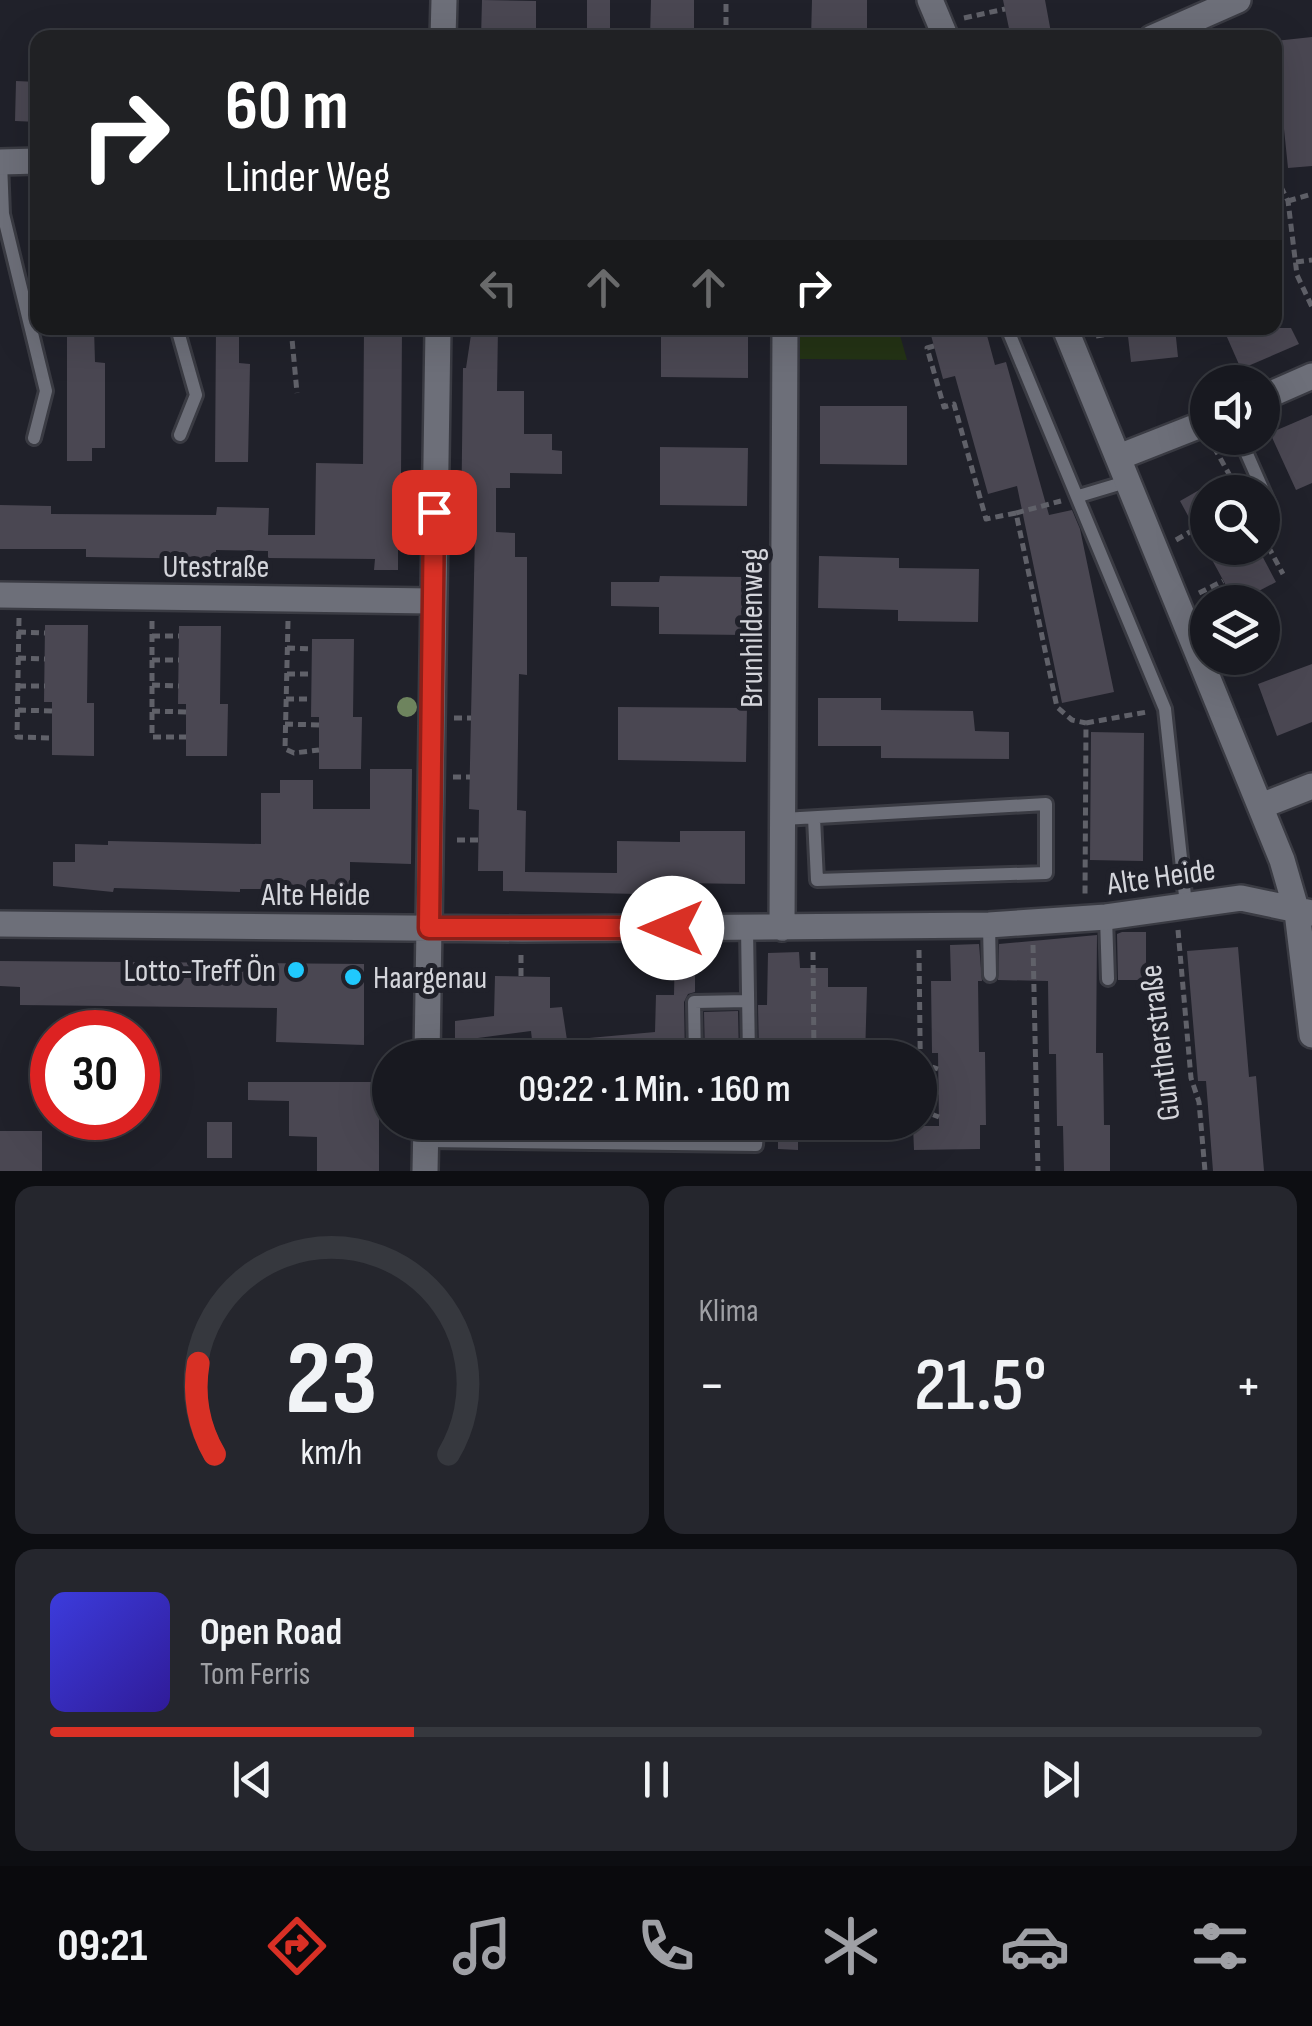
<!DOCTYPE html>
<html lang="de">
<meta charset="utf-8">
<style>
:root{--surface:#181920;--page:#25262d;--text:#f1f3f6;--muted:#9fa0a5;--line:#36383e;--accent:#d93025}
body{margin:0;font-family:"Sofia Sans Condensed",sans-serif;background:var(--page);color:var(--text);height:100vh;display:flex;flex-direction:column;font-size:38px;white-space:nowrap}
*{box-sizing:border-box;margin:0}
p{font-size:32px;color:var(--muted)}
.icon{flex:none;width:55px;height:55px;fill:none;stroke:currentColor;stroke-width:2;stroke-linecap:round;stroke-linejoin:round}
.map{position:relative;height:1171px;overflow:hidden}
.details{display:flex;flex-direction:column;gap:15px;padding:15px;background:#0d0e12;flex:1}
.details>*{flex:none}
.top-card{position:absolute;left:30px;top:30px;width:1252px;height:305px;border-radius:20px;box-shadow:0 10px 40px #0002,0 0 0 2px var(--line);background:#202124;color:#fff;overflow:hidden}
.buttons{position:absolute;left:1190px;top:365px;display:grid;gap:20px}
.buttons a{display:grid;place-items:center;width:90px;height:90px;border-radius:50%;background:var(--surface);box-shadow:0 10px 40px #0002,0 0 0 2px var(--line);font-size:50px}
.speed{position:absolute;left:30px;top:1010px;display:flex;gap:20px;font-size:50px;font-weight:700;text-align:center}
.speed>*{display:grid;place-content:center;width:130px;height:130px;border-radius:50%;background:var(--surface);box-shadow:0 10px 40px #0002,0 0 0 2px var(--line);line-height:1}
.speed .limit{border:15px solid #d22;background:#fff;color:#111}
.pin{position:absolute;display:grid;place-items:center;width:85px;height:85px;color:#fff;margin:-42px;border-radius:20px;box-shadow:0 5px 15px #0006}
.me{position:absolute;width:110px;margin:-55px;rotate:270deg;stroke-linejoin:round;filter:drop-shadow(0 0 8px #0008)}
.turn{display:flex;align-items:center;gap:35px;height:210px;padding:0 30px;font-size:45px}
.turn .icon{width:130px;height:130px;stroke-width:2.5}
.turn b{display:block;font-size:70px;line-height:85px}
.lanes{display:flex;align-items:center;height:95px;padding:0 30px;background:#0003;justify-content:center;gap:50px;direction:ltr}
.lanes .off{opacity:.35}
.big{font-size:75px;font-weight:600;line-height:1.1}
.details .widget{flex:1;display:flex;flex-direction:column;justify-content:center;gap:15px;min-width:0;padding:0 35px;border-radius:20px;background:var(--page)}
.details .dial{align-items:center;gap:0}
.dial svg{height:260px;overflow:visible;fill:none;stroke:var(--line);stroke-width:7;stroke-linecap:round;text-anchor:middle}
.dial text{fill:var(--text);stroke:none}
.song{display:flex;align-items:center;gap:30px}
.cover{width:120px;height:120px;border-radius:15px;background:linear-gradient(135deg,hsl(240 70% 55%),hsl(250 70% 35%))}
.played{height:10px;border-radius:5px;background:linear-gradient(90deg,var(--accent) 30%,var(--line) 30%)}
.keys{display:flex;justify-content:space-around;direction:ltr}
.heat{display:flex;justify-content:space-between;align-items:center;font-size:55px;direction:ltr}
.details .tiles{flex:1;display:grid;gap:15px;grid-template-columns:1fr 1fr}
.widget:last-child{grid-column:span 2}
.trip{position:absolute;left:372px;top:1040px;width:565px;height:100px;border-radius:50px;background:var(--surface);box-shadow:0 10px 40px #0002,0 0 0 2px var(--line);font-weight:600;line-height:100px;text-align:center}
.tab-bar{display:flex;height:160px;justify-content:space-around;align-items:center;background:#0a0a0d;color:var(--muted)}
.tab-bar .icon{width:70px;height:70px}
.tab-bar .selected{color:var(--accent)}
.tab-bar b{font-size:45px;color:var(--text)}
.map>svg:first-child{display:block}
</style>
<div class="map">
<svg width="1312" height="1171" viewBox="0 0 1312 1171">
<rect width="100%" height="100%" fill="#20212a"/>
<path fill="#243315" d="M 800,328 L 898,328 L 907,360 L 800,359 Z"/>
<path fill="#4a4752" d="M 482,0 L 536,1 L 536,38 L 481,38 Z
M 587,0 L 610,0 L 610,38 L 587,38 Z
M 651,0 L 694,0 L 694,38 L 650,38 Z
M 812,0 L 867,0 L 867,38 L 811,38 Z
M 1003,0 L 1045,0 L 1052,38 L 1011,38 Z
M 1312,37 L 1312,166 L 1288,168 L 1275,41 Z
M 16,81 L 38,82 L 38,122 L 15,121 Z
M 67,328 L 94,328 L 95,362 L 105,363 L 105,448 L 92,448 L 92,461 L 67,461 Z
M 216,328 L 239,328 L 239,363 L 250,364 L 248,462 L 215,462 Z
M 364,328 L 402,328 L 401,476 L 412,476 L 412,525 L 398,525 L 398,570 L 374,570 L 375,559 L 268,558 L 268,551 L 216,550 L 216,559 L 86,557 L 86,549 L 0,549 L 0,505 L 51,506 L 51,514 L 216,515 L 217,507 L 269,508 L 268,535 L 315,535 L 316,463 L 363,464 Z
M 472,328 L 498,328 L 497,391 L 524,391 L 524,434 L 552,434 L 552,450 L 562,451 L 562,474 L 510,473 L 510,488 L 496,488 L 496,532 L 515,533 L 515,557 L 527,557 L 527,675 L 519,674 L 517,810 L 526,811 L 525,872 L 617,873 L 617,841 L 680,842 L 680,831 L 745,831 L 745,884 L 680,883 L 680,895 L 503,891 L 503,871 L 478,871 L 479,810 L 469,809 L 475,532 L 461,532 L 463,368 L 466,368 Z
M 661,328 L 748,328 L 748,378 L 661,377 Z
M 929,328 L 985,328 L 995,365 L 1006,362 L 1049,515 L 1072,510 L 1080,529 L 1114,692 L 1062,703 L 1017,486 L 988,494 L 955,376 L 943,379 Z
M 1127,328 L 1175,328 L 1178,357 L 1131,362 Z
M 1223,328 L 1291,328 L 1299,344 L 1241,369 Z
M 820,406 L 907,406 L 907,465 L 820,464 Z
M 1312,415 L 1312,483 L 1296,490 L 1270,433 Z
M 660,447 L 748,448 L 747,506 L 660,505 Z
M 1208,485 L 1208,548 L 1258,548 L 1276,582 L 1238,602 L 1235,602 L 1180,501 Z
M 819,556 L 899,558 L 899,568 L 979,569 L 978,622 L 898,621 L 898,610 L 818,608 Z
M 660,576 L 747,577 L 746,635 L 659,634 L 659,607 L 611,606 L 611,582 L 659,582 Z
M 45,625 L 88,625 L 87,703 L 94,703 L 94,756 L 52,755 L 52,702 L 44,702 Z
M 179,626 L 221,626 L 220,704 L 228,704 L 227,756 L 186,756 L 186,704 L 178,704 Z
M 312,639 L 354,639 L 353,717 L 362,717 L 361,769 L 319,769 L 319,717 L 311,717 Z
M 1312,664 L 1312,722 L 1277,736 L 1258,684 Z
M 818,698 L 881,698 L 881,710 L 973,711 L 975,731 L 1009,732 L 1009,759 L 881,758 L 881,746 L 818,746 Z
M 618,707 L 747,708 L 746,762 L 618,760 Z
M 1091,732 L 1144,733 L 1143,861 L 1090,860 Z
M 370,769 L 412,769 L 411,864 L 350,862 L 350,889 L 240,889 L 240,892 L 114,888 L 113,892 L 53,886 L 53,862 L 75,862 L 75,844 L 108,845 L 108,841 L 261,844 L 261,793 L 280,793 L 280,780 L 313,780 L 313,809 L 370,809 Z
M 1122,932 L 1146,932 L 1146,980 L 1118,980 L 1117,934 Z
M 1097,935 L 1096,1053 L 1103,1053 L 1104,1125 L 1110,1125 L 1110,1171 L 1064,1171 L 1063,1126 L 1057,1126 L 1056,1054 L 1049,1054 L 1048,981 L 998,980 L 999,944 Z
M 979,944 L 982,981 L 978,981 L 979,1052 L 985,1052 L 986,1125 L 980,1125 L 980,1149 L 914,1150 L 913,1126 L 939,1126 L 938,1053 L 932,1053 L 931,981 L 951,981 L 950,945 Z
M 675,947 L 695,947 L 695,992 L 688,994 L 684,1002 L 685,1058 L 632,1058 L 632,1054 L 538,1058 L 536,1039 L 532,1040 L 531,1031 L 455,1041 L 455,1021 L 494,1016 L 495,976 L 550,977 L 550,1008 L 562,1007 L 567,1040 L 655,1032 L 656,995 L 674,995 Z
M 1238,947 L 1249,1077 L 1256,1076 L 1264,1171 L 1213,1171 L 1206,1081 L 1198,1081 L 1187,951 Z
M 799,952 L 800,968 L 828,968 L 828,987 L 867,987 L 865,1058 L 759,1058 L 758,1005 L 767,1005 L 768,953 Z
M 0,961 L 364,964 L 364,1045 L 276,1042 L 277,1008 L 20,1005 L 20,987 L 0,986 Z
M 738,1011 L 739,1058 L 705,1058 L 704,1012 Z
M 248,1082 L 390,1082 L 390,1112 L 379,1111 L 379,1171 L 317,1171 L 317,1137 L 289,1136 L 289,1101 L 248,1100 Z
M 207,1122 L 232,1122 L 232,1158 L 207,1158 Z
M 778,1122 L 798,1122 L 798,1150 L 778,1149 Z
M 0,1131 L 42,1131 L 42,1171 L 0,1171 Z"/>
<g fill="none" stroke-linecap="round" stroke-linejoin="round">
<g stroke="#3a3b43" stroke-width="18">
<path id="service" d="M 1,162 L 3,214 L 46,391 L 34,438
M 177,328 L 196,395 L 180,435
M 1007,328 L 1165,709 L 1186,905
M 1240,438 L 1269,504
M 1079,496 L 1129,481
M 783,819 L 1046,804 L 1046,873 L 817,880 L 814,818
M 1106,917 L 1108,979
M 989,925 L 990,975
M 747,928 L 749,1058
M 695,1058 L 694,1002 L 747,1001
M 426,1141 L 756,1145 L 758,1122"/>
</g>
<g stroke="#3a3b43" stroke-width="30">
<path id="minor" d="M 930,0 L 946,38
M 443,38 L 444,0
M 1152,38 L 1238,0
M 0,162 L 38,161
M 1065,328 L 1282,860 L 1297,912 L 1312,1035
M 1262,398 L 1312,376
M 1119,457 L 1208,422
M 0,595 L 432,601
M 1261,806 L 1312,786
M 0,924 L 522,929 L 989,925 L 1106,917 L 1241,898 L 1312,913
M 782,928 L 785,328
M 427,1058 L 438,328
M 425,1171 L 426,1122"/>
</g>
<path stroke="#606169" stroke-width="5" stroke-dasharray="8 5" stroke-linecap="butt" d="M 964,18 L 1005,9
M 726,38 L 726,0
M 1275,71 L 1278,71
M 1275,136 L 1284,135
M 1275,175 L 1288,201 L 1297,275 L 1312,307
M 1288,201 L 1312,194
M 1296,262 L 1312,260
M 291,328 L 297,393
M 1096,336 L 1127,331
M 934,346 L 927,348 L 944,407 L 954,404 L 986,519 L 1016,513 L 1057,707 L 1072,720 L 1086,723 L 1085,895
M 1214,447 L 1239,492
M 1016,513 L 1061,501
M 1262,535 L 1283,574
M 1176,540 L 1195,529
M 1199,593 L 1223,581
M 19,618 L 17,737 L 52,738
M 152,621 L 152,737 L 186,737
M 288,621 L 285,749 L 294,753 L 319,750
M 18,632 L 45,633
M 152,636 L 179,636
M 287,648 L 312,649
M 18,658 L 45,659
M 152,660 L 179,660
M 287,674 L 312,674
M 152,685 L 179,686
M 18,686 L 45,686
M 286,699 L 312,699
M 18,710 L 52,711
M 152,711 L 186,712
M 454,718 L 471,718
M 1086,723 L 1147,712
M 285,724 L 319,725
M 453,777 L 470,777
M 457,840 L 479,840
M 1178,930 L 1191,1078 L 1199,1102 L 1205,1171
M 1033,945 L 1038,1171
M 919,950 L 921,1124
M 813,952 L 814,1058
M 521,976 L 521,954
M 920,1063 L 938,1069
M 920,1091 L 939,1092
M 921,1110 L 939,1117"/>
<use href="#service" stroke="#6d6f79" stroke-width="12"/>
<use href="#minor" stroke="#6d6f79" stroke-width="25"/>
</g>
<circle fill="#6e845e" cx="407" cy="707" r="10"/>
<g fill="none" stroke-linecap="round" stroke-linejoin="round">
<g stroke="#8d1f18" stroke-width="25">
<path id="route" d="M 434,512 L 429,928 L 672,928"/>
</g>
<use href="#route" stroke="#d93025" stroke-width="18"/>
</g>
<g fill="#20c9fd" stroke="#20212a" stroke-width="4">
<circle cx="296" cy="970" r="10"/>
<circle cx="353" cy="977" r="10"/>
</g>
<g text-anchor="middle" stroke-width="10" stroke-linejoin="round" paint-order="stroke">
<g font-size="32" fill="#d4d5db" stroke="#20212a">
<text x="216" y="577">Utestraße</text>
<text transform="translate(751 628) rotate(-90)" y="11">Brunhildenweg</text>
<text transform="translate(1161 876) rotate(-8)" y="11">Alte Heide</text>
<text x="316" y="905">Alte Heide</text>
<text transform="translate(1159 1043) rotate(-97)" y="11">Guntherstraße</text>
</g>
<g font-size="32" fill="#d4d5db" stroke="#20212a" text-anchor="end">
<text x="276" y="981">Lotto-Treff Ön</text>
<text x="373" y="988" text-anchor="start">Haargenau</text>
</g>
</g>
</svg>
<div class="buttons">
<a><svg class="icon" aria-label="sound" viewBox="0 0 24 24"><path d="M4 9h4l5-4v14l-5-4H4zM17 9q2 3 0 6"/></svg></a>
<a><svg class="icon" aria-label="search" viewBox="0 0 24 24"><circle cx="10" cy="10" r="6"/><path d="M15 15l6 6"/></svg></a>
<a><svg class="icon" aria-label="layers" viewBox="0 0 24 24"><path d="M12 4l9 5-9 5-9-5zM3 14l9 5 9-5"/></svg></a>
</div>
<div class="speed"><div class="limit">30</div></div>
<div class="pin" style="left:434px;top:512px;background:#d93025"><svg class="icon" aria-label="arrive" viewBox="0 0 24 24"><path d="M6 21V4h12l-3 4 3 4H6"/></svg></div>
<svg class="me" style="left:672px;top:928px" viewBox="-20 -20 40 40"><circle r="19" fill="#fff"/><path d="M0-13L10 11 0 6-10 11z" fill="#d93025"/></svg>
<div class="trip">09:22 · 1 Min. · 160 m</div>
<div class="top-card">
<div class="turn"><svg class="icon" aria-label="right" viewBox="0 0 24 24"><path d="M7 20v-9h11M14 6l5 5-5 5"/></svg><div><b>60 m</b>Linder Weg</div></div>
<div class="lanes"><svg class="icon off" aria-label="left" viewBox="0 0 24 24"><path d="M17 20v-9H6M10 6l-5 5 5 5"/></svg><svg class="icon off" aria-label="ahead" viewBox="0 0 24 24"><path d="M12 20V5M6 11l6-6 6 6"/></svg><svg class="icon off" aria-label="ahead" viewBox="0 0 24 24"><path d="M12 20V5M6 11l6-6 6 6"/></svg><svg class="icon" aria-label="right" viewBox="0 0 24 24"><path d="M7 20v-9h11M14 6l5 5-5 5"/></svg></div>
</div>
</div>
<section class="details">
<div class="tiles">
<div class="widget dial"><svg viewBox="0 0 100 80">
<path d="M14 69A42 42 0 1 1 86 69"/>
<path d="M14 69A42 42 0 0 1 9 41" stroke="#d93025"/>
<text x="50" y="56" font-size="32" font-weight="700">23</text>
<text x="50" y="72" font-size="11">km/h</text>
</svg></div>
<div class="widget"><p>Klima</p>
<div class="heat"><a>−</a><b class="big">21.5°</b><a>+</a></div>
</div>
<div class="widget">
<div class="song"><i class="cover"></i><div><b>Open Road</b><p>Tom Ferris</p></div></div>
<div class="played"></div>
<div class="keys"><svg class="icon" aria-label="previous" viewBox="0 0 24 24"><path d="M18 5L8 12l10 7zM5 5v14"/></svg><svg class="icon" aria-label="pause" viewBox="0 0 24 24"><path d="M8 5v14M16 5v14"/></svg><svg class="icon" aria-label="next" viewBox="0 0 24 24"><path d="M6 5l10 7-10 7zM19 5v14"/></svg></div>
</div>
</div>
</section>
<nav class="tab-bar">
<b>09:21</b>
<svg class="icon selected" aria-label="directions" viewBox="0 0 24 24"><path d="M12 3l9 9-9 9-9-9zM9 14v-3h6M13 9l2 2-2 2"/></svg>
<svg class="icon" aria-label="music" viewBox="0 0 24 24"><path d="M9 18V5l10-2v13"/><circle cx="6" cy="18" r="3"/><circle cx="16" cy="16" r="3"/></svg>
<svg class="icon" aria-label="phone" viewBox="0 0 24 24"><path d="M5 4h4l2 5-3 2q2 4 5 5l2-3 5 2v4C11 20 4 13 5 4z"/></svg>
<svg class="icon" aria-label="climate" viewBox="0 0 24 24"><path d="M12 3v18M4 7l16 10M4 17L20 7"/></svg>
<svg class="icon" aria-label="car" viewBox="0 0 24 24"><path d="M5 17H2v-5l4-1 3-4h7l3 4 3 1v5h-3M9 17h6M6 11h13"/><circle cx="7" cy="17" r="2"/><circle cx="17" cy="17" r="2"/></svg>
<svg class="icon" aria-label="filters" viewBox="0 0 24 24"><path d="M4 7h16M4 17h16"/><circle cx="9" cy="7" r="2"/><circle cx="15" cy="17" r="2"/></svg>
</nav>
